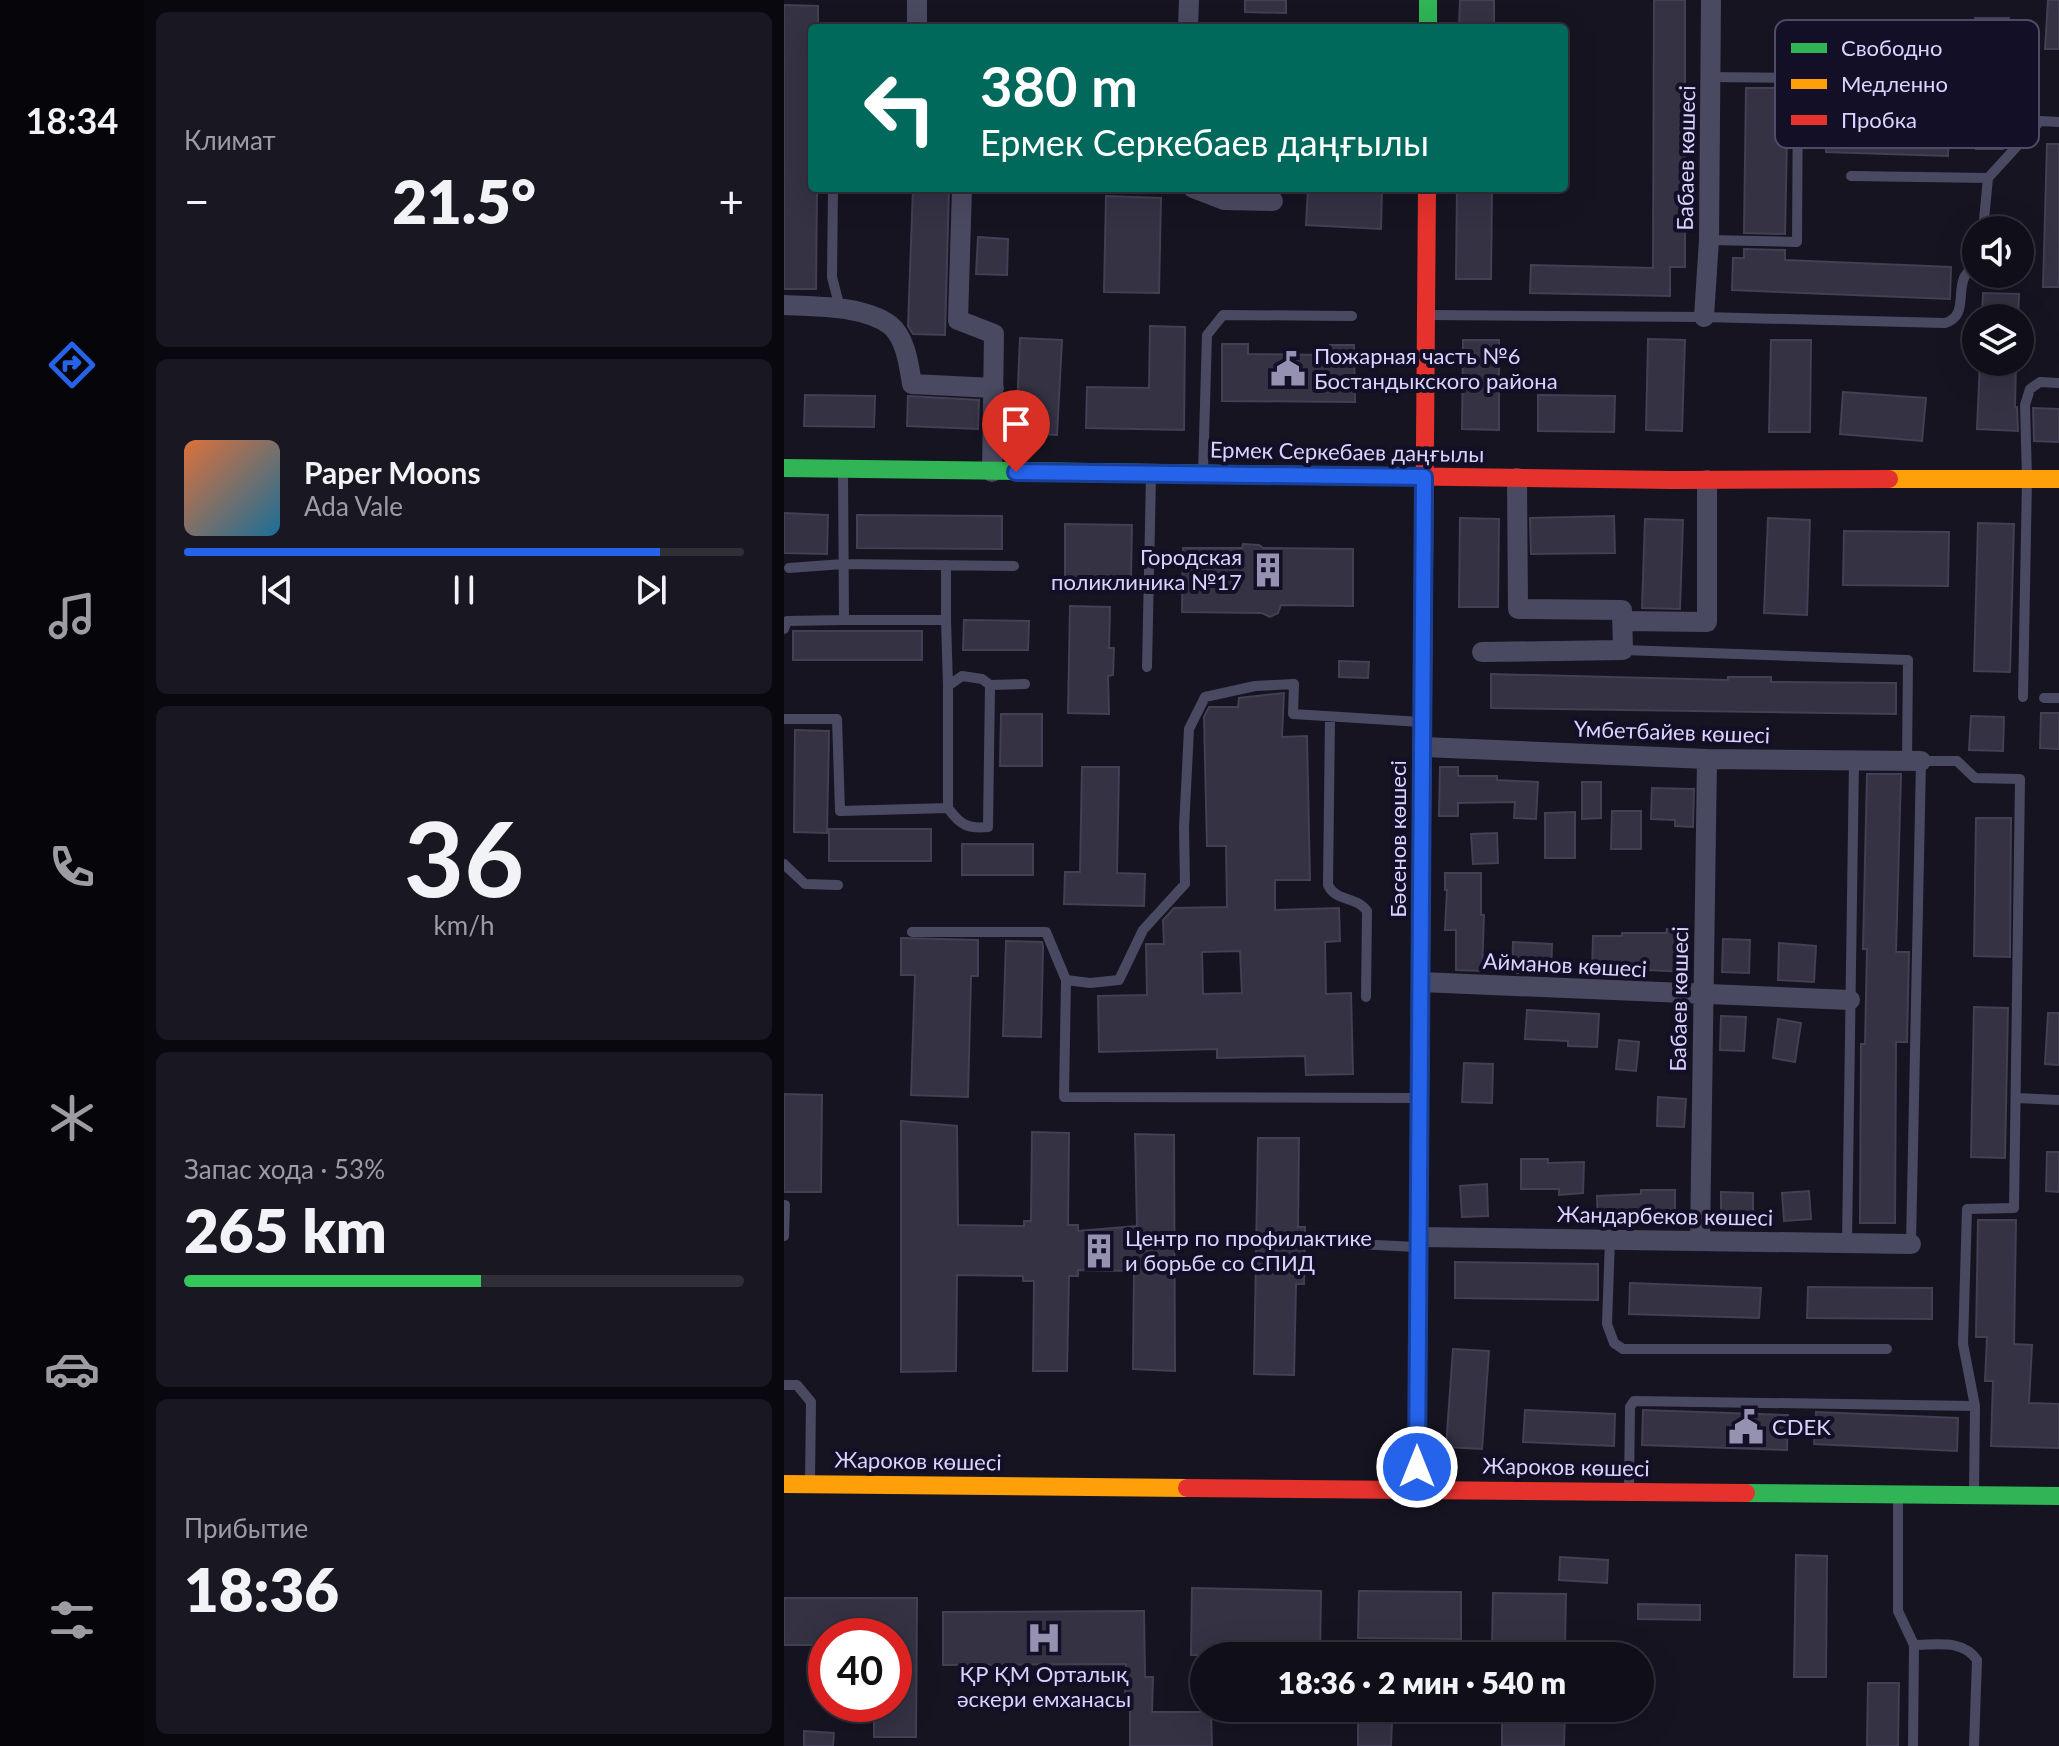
<!DOCTYPE html>
<html lang="ru">
<meta charset="utf-8">
<style>
:root{--surface:#100f19;--page:#191822;--text:#f1f3f6;--muted:#9c9ca2;--line:#302f38;--accent:#2563eb}
body{margin:0;font-family:Lato,sans-serif;background:var(--page);color:var(--text);height:100vh;display:flex;flex-direction:column;font-size:30px;white-space:nowrap}
*{box-sizing:border-box;margin:0}
p{font-size:26px;color:var(--muted)}
.icon{flex:none;width:44px;height:44px;fill:none;stroke:currentColor;stroke-width:2;stroke-linecap:round;stroke-linejoin:round}
.map{position:relative;flex:1;overflow:hidden}
.drawer{display:flex;flex-direction:column;gap:12px;padding:12px;background:#09080e;width:640px}
.drawer>*{flex:none}
.guide{position:absolute;left:24px;top:24px;width:760px;height:168px;border-radius:8px;box-shadow:0 8px 32px #0002,0 0 0 2px var(--line);background:#00695c;color:#fff;overflow:hidden}
.tools{position:absolute;left:1178px;top:216px;display:grid;gap:16px}
.tools a{display:grid;place-items:center;width:72px;height:72px;border-radius:50%;background:var(--surface);box-shadow:0 8px 32px #0002,0 0 0 2px var(--line);font-size:40px}
.speed{position:absolute;left:24px;top:1618px;display:flex;gap:16px;font-size:40px;font-weight:700;text-align:center}
.speed>*{display:grid;place-content:center;width:104px;height:104px;border-radius:50%;background:var(--surface);box-shadow:0 8px 32px #0002,0 0 0 2px var(--line);line-height:1}
.speed .limit{border:12px solid #d22;background:#fff;color:#111}
.pin{position:absolute;display:grid;place-items:center;width:68px;height:68px;color:#fff;margin:-82px -34px;border-radius:50% 50% 50% 0;rotate:-45deg;box-shadow:0 0 8px #0007}
.pin .icon{rotate:45deg}
.me{position:absolute;width:88px;margin:-44px;rotate:0deg;stroke-linejoin:round;filter:drop-shadow(0 0 6px #0008)}
.turn{display:flex;align-items:center;gap:28px;height:168px;padding:0 40px;font-size:36px}
.turn .icon{width:104px;height:104px;stroke-width:2.5}
.turn b{display:block;font-size:56px;line-height:68px}
.big{font-size:60px;font-weight:800;line-height:1.1}
.drawer .tile{flex:1;display:flex;flex-direction:column;justify-content:center;gap:12px;min-width:0;padding:0 28px;border-radius:12px;background:var(--page)}
.drawer .dial{align-items:center;gap:0}
.dial b{font-size:104px;line-height:1}
.song{display:flex;align-items:center;gap:24px}
.cover{width:96px;height:96px;border-radius:12px;background:linear-gradient(135deg,hsl(20 70% 55%),hsl(200 70% 35%))}
.played{height:8px;border-radius:4px;background:linear-gradient(90deg,var(--accent) 85%,var(--line) 85%)}
.keys{display:flex;justify-content:space-around;direction:ltr}
.heat{display:flex;justify-content:space-between;align-items:center;font-size:44px;direction:ltr}
.charge{height:12px;border-radius:6px;background:linear-gradient(90deg,#34c759 53%,var(--line) 0)}
.trip{position:absolute;left:406px;top:1642px;width:464px;height:80px;border-radius:40px;background:var(--surface);box-shadow:0 8px 32px #0002,0 0 0 2px var(--line);font-weight:800;line-height:80px;text-align:center}
main{display:flex;flex:1;min-height:0}
.menu{display:flex;flex-direction:column;width:144px;justify-content:space-around;align-items:center;background:#06060a;color:var(--muted)}
.menu .icon{width:56px;height:56px}
.menu .on{color:var(--accent)}
.menu b{font-size:36px;color:var(--text)}
.map>svg:first-child{display:block}
</style>
<main>
<nav class="menu">
<b>18:34</b>
<svg class="icon on" aria-label="directions" viewBox="0 0 24 24"><path d="M12 3l9 9-9 9-9-9zM9 14v-3h6M13 9l2 2-2 2"/></svg>
<svg class="icon" aria-label="music" viewBox="0 0 24 24"><path d="M9 18V5l10-2v13"/><circle cx="6" cy="18" r="3"/><circle cx="16" cy="16" r="3"/></svg>
<svg class="icon" aria-label="phone" viewBox="0 0 24 24"><path d="M5 4h4l2 5-3 2q2 4 5 5l2-3 5 2v4C11 20 4 13 5 4z"/></svg>
<svg class="icon" aria-label="climate" viewBox="0 0 24 24"><path d="M12 3v18M4 7l16 10M4 17L20 7"/></svg>
<svg class="icon" aria-label="car" viewBox="0 0 24 24"><path d="M5 17H2v-5l4-1 3-4h7l3 4 3 1v5h-3M9 17h6M6 11h13"/><circle cx="7" cy="17" r="2"/><circle cx="17" cy="17" r="2"/></svg>
<svg class="icon" aria-label="filters" viewBox="0 0 24 24"><path d="M4 7h16M4 17h16"/><circle cx="9" cy="7" r="2"/><circle cx="15" cy="17" r="2"/></svg>
</nav>
<section class="drawer">
<div class="tile"><p>Климат</p>
<div class="heat"><a>−</a><b class="big">21.5°</b><a>+</a></div>
</div>
<div class="tile">
<div class="song"><i class="cover"></i><div><b>Paper Moons</b><p>Ada Vale</p></div></div>
<div class="played"></div>
<div class="keys"><svg class="icon" aria-label="previous" viewBox="0 0 24 24"><path d="M18 5L8 12l10 7zM5 5v14"/></svg><svg class="icon" aria-label="pause" viewBox="0 0 24 24"><path d="M8 5v14M16 5v14"/></svg><svg class="icon" aria-label="next" viewBox="0 0 24 24"><path d="M6 5l10 7-10 7zM19 5v14"/></svg></div>
</div>
<div class="tile dial"><b>36</b><p>km/h</p></div>
<div class="tile"><p>Запас хода · 53%</p><b class="big">265 km</b><div class="charge"></div></div>
<div class="tile"><p>Прибытие</p><b class="big">18:36</b></div>
</section>
<div class="map">
<svg width="1275" height="1746" viewBox="0 0 1275 1746">
<rect width="100%" height="100%" fill="#161421"/>
<path fill="#343243" stroke="#433f54" stroke-width="2" fill-rule="evenodd" d="M 461,0 L 502,0 L 502,13 L 461,12 Z
M 676,0 L 710,0 L 710,28 L 675,28 Z
M 870,0 L 901,0 L 901,267 L 886,267 L 886,296 L 746,293 L 747,265 L 869,268 Z
M 1264,0 L 1275,0 L 1275,49 L 1261,49 Z
M 0,5 L 34,6 L 34,28 L 28,28 L 28,188 L 33,188 L 32,289 L 0,289 Z
M 1191,18 L 1225,18 L 1225,143 L 1219,149 L 1192,149 Z
M 962,88 L 1004,88 L 1001,234 L 960,233 Z
M 1043,108 L 1165,112 L 1164,156 L 1042,152 Z
M 1263,144 L 1275,144 L 1275,287 L 1259,287 Z
M 129,188 L 165,188 L 161,335 L 129,334 L 124,326 Z
M 524,188 L 598,188 L 597,229 L 522,225 Z
M 673,188 L 708,188 L 707,279 L 672,279 Z
M 322,196 L 377,198 L 375,293 L 320,292 Z
M 194,237 L 224,239 L 223,275 L 192,274 Z
M 960,249 L 1001,250 L 1001,260 L 1167,267 L 1166,299 L 948,290 L 949,258 L 960,258 Z
M 1199,293 L 1235,294 L 1234,318 L 1198,318 Z
M 366,326 L 401,327 L 400,430 L 302,428 L 303,387 L 365,388 Z
M 236,338 L 278,340 L 273,435 L 232,433 Z
M 864,339 L 901,340 L 898,431 L 862,430 Z
M 679,340 L 715,340 L 715,430 L 678,429 Z
M 987,340 L 1027,340 L 1026,432 L 985,432 Z
M 438,344 L 464,344 L 464,354 L 546,355 L 546,345 L 570,345 L 571,402 L 438,401 Z
M 1196,362 L 1232,362 L 1231,407 L 1233,407 L 1234,431 L 1193,429 Z
M 1059,392 L 1142,398 L 1138,441 L 1056,434 Z
M 21,395 L 91,396 L 90,427 L 20,426 Z
M 754,395 L 831,396 L 830,432 L 754,431 Z
M 124,396 L 195,400 L 194,429 L 123,426 Z
M 1249,408 L 1275,409 L 1275,442 L 1250,441 Z
M 0,513 L 44,515 L 43,554 L 0,553 Z
M 73,515 L 218,516 L 218,549 L 73,548 Z
M 830,516 L 831,553 L 747,554 L 746,518 Z
M 676,518 L 715,519 L 714,607 L 675,607 Z
M 984,518 L 1026,520 L 1023,615 L 980,613 Z
M 861,519 L 899,520 L 896,609 L 858,608 Z
M 1194,523 L 1230,524 L 1226,672 L 1190,671 Z
M 281,524 L 348,525 L 347,577 L 281,577 Z
M 1060,531 L 1165,532 L 1164,586 L 1059,585 Z
M 459,544 L 475,545 L 479,548 L 569,549 L 569,606 L 497,605 L 494,613 L 486,617 L 478,613 L 398,612 L 399,548 L 458,548 Z
M 286,606 L 326,607 L 325,648 L 330,648 L 329,675 L 324,676 L 325,714 L 284,713 Z
M 180,620 L 245,621 L 244,650 L 179,650 Z
M 9,631 L 138,631 L 138,660 L 9,660 Z
M 555,661 L 585,662 L 584,678 L 555,677 Z
M 707,674 L 944,680 L 944,677 L 987,677 L 987,682 L 1112,683 L 1112,714 L 707,708 Z
M 500,693 L 498,737 L 523,736 L 526,880 L 491,880 L 491,910 L 555,908 L 556,941 L 541,942 L 542,994 L 567,993 L 569,1074 L 522,1075 L 521,1056 L 433,1058 L 433,1049 L 315,1052 L 314,996 L 363,995 L 362,944 L 380,944 L 379,920 L 390,908 L 443,907 L 442,846 L 423,846 L 420,717 L 425,707 L 454,707 L 455,698 ZM 456,951 L 458,993 L 419,994 L 418,952 Z
M 1257,713 L 1275,713 L 1275,749 L 1256,748 Z
M 217,714 L 258,714 L 258,766 L 216,766 Z
M 1187,716 L 1220,717 L 1219,751 L 1185,750 Z
M 11,730 L 45,731 L 43,833 L 10,832 Z
M 298,767 L 335,767 L 333,873 L 361,874 L 360,906 L 280,904 L 281,872 L 296,872 Z
M 656,767 L 674,767 L 674,776 L 713,776 L 713,780 L 754,782 L 752,819 L 730,818 L 731,802 L 674,803 L 674,816 L 655,816 Z
M 1083,774 L 1117,774 L 1112,952 L 1125,952 L 1123,1042 L 1112,1042 L 1111,1223 L 1076,1223 L 1077,1044 L 1081,1044 L 1083,949 L 1079,949 Z
M 798,782 L 817,782 L 817,818 L 798,819 Z
M 868,788 L 910,789 L 909,827 L 891,826 L 891,820 L 867,819 Z
M 828,811 L 857,811 L 857,849 L 827,849 Z
M 791,812 L 791,858 L 761,858 L 761,813 Z
M 1192,818 L 1227,818 L 1226,957 L 1190,956 Z
M 45,829 L 147,829 L 147,861 L 45,861 Z
M 713,833 L 714,863 L 689,864 L 687,834 Z
M 178,844 L 249,844 L 249,875 L 178,875 Z
M 661,873 L 697,873 L 697,915 L 700,915 L 698,971 L 672,970 L 672,930 L 661,930 L 663,890 L 661,890 Z
M 883,929 L 906,930 L 903,972 L 863,970 L 863,973 L 808,972 L 809,936 L 838,936 L 838,933 L 882,933 Z
M 117,938 L 194,940 L 194,976 L 187,976 L 184,1097 L 127,1095 L 131,975 L 117,975 Z
M 939,939 L 966,940 L 965,973 L 938,972 Z
M 222,941 L 258,942 L 259,947 L 257,1037 L 219,1036 Z
M 729,942 L 768,944 L 767,974 L 728,973 Z
M 995,943 L 1032,946 L 1030,982 L 994,980 Z
M 1190,1007 L 1224,1008 L 1221,1158 L 1187,1157 Z
M 743,1010 L 815,1014 L 813,1047 L 784,1046 L 784,1041 L 741,1039 Z
M 1264,1013 L 1275,1013 L 1275,1065 L 1261,1064 Z
M 937,1016 L 962,1017 L 960,1051 L 936,1050 Z
M 994,1019 L 1017,1023 L 1011,1062 L 989,1058 Z
M 835,1040 L 855,1042 L 852,1071 L 832,1069 Z
M 680,1063 L 709,1064 L 708,1103 L 678,1102 Z
M 0,1094 L 38,1095 L 37,1192 L 0,1192 Z
M 874,1097 L 902,1099 L 900,1127 L 873,1126 Z
M 117,1121 L 173,1126 L 174,1225 L 240,1226 L 240,1221 L 247,1221 L 248,1132 L 285,1133 L 284,1225 L 294,1225 L 294,1231 L 353,1226 L 351,1134 L 390,1135 L 391,1371 L 349,1369 L 350,1271 L 294,1270 L 294,1276 L 285,1276 L 283,1371 L 249,1371 L 250,1281 L 239,1281 L 239,1276 L 173,1275 L 172,1371 L 117,1372 Z
M 474,1138 L 515,1138 L 514,1227 L 521,1227 L 520,1284 L 512,1284 L 510,1375 L 470,1374 Z
M 1263,1152 L 1275,1152 L 1275,1192 L 1262,1191 Z
M 737,1159 L 764,1159 L 764,1163 L 800,1162 L 799,1193 L 775,1195 L 775,1189 L 737,1189 Z
M 703,1184 L 704,1216 L 678,1217 L 676,1186 Z
M 857,1190 L 891,1190 L 891,1218 L 814,1222 L 813,1196 L 857,1194 Z
M 1025,1191 L 1027,1219 L 1000,1221 L 998,1193 Z
M 937,1192 L 969,1193 L 969,1221 L 937,1221 Z
M 1194,1220 L 1232,1220 L 1230,1344 L 1248,1345 L 1245,1403 L 1275,1404 L 1275,1448 L 1207,1446 L 1209,1381 L 1201,1381 L 1203,1337 L 1192,1337 Z
M 671,1262 L 814,1264 L 814,1300 L 671,1298 Z
M 846,1283 L 977,1288 L 975,1318 L 845,1314 Z
M 1024,1287 L 1148,1288 L 1148,1319 L 1023,1318 Z
M 669,1349 L 705,1351 L 698,1449 L 662,1447 Z
M 741,1410 L 831,1414 L 830,1446 L 739,1442 Z
M 859,1410 L 1004,1415 L 1003,1450 L 858,1445 Z
M 1032,1412 L 1174,1418 L 1173,1451 L 1030,1444 Z
M 1012,1555 L 1043,1556 L 1042,1677 L 1010,1677 Z
M 776,1557 L 824,1560 L 823,1583 L 775,1580 Z
M 408,1588 L 537,1591 L 536,1656 L 407,1655 Z
M 575,1591 L 677,1592 L 677,1639 L 574,1638 Z
M 709,1593 L 782,1594 L 781,1646 L 708,1645 Z
M 0,1598 L 133,1598 L 132,1737 L 90,1737 L 90,1704 L 110,1704 L 110,1636 L 42,1636 L 42,1645 L 0,1645 Z
M 854,1604 L 916,1605 L 916,1620 L 854,1619 Z
M 360,1611 L 361,1677 L 369,1677 L 368,1712 L 427,1712 L 428,1746 L 346,1746 L 346,1697 L 341,1697 L 342,1664 L 159,1665 L 159,1612 Z
M 1084,1683 L 1115,1683 L 1114,1746 L 1083,1746 Z
M 718,1708 L 781,1708 L 780,1746 L 718,1746 Z
M 574,1720 L 608,1721 L 607,1746 L 574,1746 Z
M 20,1731 L 50,1733 L 49,1746 L 20,1746 Z"/>
<g fill="none" stroke-linecap="round" stroke-linejoin="round">
<path stroke="#4a4962" stroke-width="10" d="M 1067,176 L 1204,178
M 49,188 L 48,277 L 56,308
M 1199,230 L 1204,178 L 1256,121 L 1275,122
M 925,240 L 1013,242 L 1014,78 L 927,77
M 644,315 L 920,317 L 1161,323 C 1183,316 1173,295 1180,278 C 1182,273 1188,267 1192,262
M 419,473 L 423,335 L 439,315 L 568,316
M 162,565 L 162,620
M 5,568 L 59,564 L 230,566
M 60,620 L 162,620 L 164,686
M 0,629 L 3,621 L 60,620 L 59,471
M 839,650 L 1124,660 L 1123,761
M 363,667 L 367,476
M 178,676 L 198,679 L 206,685 L 204,827 C 184,829 176,825 164,808 L 164,686 Z
M 206,685 L 241,684
M 1239,697 L 1243,479 L 1241,405 L 1246,389 L 1256,382 L 1275,383
M 1260,698 L 1275,698
M 546,717 L 544,885 C 552,902 573,896 583,911 L 582,997
M 0,719 L 53,719 L 56,811 L 164,808
M 0,864 L 21,884 L 54,885
M 128,932 L 262,932 L 282,980 L 280,1097 L 634,1098
M 282,980 L 306,983 L 335,980 L 359,930 L 401,884 L 400,828 L 405,729 L 421,697 L 471,686 L 510,684 L 509,714 L 637,722
M 1232,1098 L 1275,1100
M 0,1236 L 1,1205
M 826,1239 L 823,1324 L 830,1343 L 839,1349 L 1103,1349
M 533,1242 L 632,1247
M 1063,1243 L 1070,760
M 1127,1244 L 1137,761 L 1173,761 L 1191,778 L 1236,779 L 1230,1208 L 1183,1209 L 1179,1344 L 1191,1406 L 1190,1492
M 0,1385 L 13,1385 L 27,1402 L 26,1482
M 845,1489 L 846,1407 L 850,1401 L 1191,1406
M 1114,1497 L 1114,1611 L 1130,1645 L 1129,1746
M 1130,1645 C 1153,1645 1179,1639 1193,1660 L 1190,1746"/>
<path stroke="#4a4962" stroke-width="20" d="M 133,28 L 133,0
M 404,28 L 405,0
M 178,188 L 174,320 L 210,334 L 208,472
M 409,188 L 440,200 L 489,201
M 0,305 C 32,307 79,305 106,325 C 122,338 125,366 128,384 L 210,388
M 920,317 L 925,240 L 927,0
M 838,621 L 923,622 L 923,480
M 698,652 L 839,650 L 838,610 L 734,609 L 733,478
M 639,747 L 923,759 L 1137,761
M 637,982 L 1066,1000
M 635,1237 L 1127,1244
M 916,1240 L 923,759"/>
<path stroke="#30b455" stroke-width="18" d="M 644,0 L 644,28
M 0,468 L 530,475
M 633,1490 L 637,954
M 962,1493 L 1275,1496"/>
<path stroke="#ff9f0a" stroke-width="18" d="M 1105,479 L 1275,479
M 0,1484 L 403,1488"/>
<path stroke="#e5322d" stroke-width="18" d="M 530,475 L 889,480 L 1105,479
M 637,954 L 643,188
M 403,1488 L 962,1493"/>
</g>
<g fill="none" stroke-linecap="round" stroke-linejoin="round">
<g stroke="#184099" stroke-width="20">
<path id="route" d="M 232,472 L 640,477 L 633,1467"/>
</g>
<use href="#route" stroke="#2563eb" stroke-width="14"/>
</g>
<defs>
<g id="civic-bare" transform="scale(2.76)"><path d="M-.6-6.5H3V-4.5H.6V-3L4-1V1h2V6H-6V1h2V-1L-.6-3ZM-1.2 2.5V6h2.4V2.5Z" fill="#9591b1" stroke="#130f26" stroke-width="2.5" paint-order="stroke"/></g>
<g id="building-bare" transform="scale(2.76)"><path d="M-4-6H4V6H1V3H-1V6H-4ZM-2.5-4.3h1.7v1.8h-1.7ZM.8-4.3h1.7v1.8H.8ZM-2.5-1h1.7V.8h-1.7ZM.8-1h1.7V.8H.8Z" fill="#9591b1" stroke="#130f26" stroke-width="2.5" paint-order="stroke"/></g>
<g id="hospital-bare" transform="scale(2.76)"><path d="M-5-5h3v3.5h4V-5h3V5h-3V1.5h-4V5h-3Z" fill="#9591b1" stroke="#130f26" stroke-width="2.5" paint-order="stroke"/></g>
</defs>
<g fill-rule="evenodd">
<use href="#civic-bare" x="504" y="369"/>
<use href="#building-bare" x="484" y="570"/>
<use href="#building-bare" x="315" y="1251"/>
<use href="#civic-bare" x="962" y="1427"/>
<use href="#hospital-bare" x="260" y="1638"/>
</g>
<g text-anchor="middle" stroke-width="8" stroke-linejoin="round" paint-order="stroke">
<g font-size="22" fill="#d9d4ff" stroke="#130f26">
<text transform="translate(902 158) rotate(-89)" y="8">Бабаев көшесі</text>
<text transform="translate(563 452) rotate(1)" y="8">Ермек Серкебаев даңғылы</text>
<text transform="translate(888 732) rotate(2)" y="8">Үмбетбайев көшесі</text>
<text transform="translate(614 839) rotate(-90)" y="8">Бәсенов көшесі</text>
<text transform="translate(781 965) rotate(3)" y="8">Айманов көшесі</text>
<text transform="translate(895 999) rotate(-89)" y="8">Бабаев көшесі</text>
<text transform="translate(881 1216) rotate(1)" y="8">Жандарбеков көшесі</text>
<text transform="translate(134 1461) rotate(1)" y="8">Жароков көшесі</text>
<text transform="translate(782 1467) rotate(1)" y="8">Жароков көшесі</text>
</g>
<g font-size="22" fill="#d9d4ff" stroke="#130f26" text-anchor="start">
<text x="530" y="364">Пожарная часть №6<tspan x="530" dy="25">Бостандыкского района</tspan></text>
<text x="458" y="565" text-anchor="end">Городская<tspan x="458" dy="25">поликлиника №17</tspan></text>
<text x="341" y="1246">Центр по профилактике<tspan x="341" dy="25">и борьбе со СПИД</tspan></text>
<text x="988" y="1435">CDEK</text>
<text x="260" y="1682" text-anchor="middle">ҚР ҚМ Орталық<tspan x="260" dy="25">әскери емханасы</tspan></text>
</g>
</g>
<rect x="991" y="20" width="264" height="128" rx="12" fill="#130f26" stroke="#4e4a67" stroke-width="2"/>
<rect x="1007" y="43" width="36" height="10" fill="#30b455"/>
<rect x="1007" y="79" width="36" height="10" fill="#ff9f0a"/>
<rect x="1007" y="115" width="36" height="10" fill="#e5322d"/>
<g font-size="22" fill="#d9d4ff">
<text x="1057" y="56">Свободно</text>
<text x="1057" y="92">Медленно</text>
<text x="1057" y="128">Пробка</text>
</g>
</svg>
<div class="tools">
<a><svg class="icon" aria-label="sound" viewBox="0 0 24 24"><path d="M4 9h4l5-4v14l-5-4H4zM17 9q2 3 0 6"/></svg></a>
<a><svg class="icon" aria-label="layers" viewBox="0 0 24 24"><path d="M12 4l9 5-9 5-9-5zM3 14l9 5 9-5"/></svg></a>
</div>
<div class="speed"><div class="limit">40</div></div>
<div class="pin" style="left:232px;top:472px;background:#d93025"><svg class="icon" aria-label="arrive" viewBox="0 0 24 24"><path d="M6 21V4h12l-3 4 3 4H6"/></svg></div>
<svg class="me" style="left:633px;top:1467px" viewBox="-20 -20 40 40"><circle r="17" fill="#2563eb" stroke="#fff" stroke-width="3"/><path d="M0-11L8 9 0 5-8 9z" fill="#fff"/></svg>
<div class="trip">18:36 · 2 мин · 540 m</div>
<div class="guide">
<div class="turn"><svg class="icon" aria-label="left" viewBox="0 0 24 24"><path d="M17 20v-9H6M10 6l-5 5 5 5"/></svg><div><b>380 m</b>Ермек Серкебаев даңғылы</div></div>
</div>
</div>
</main>
